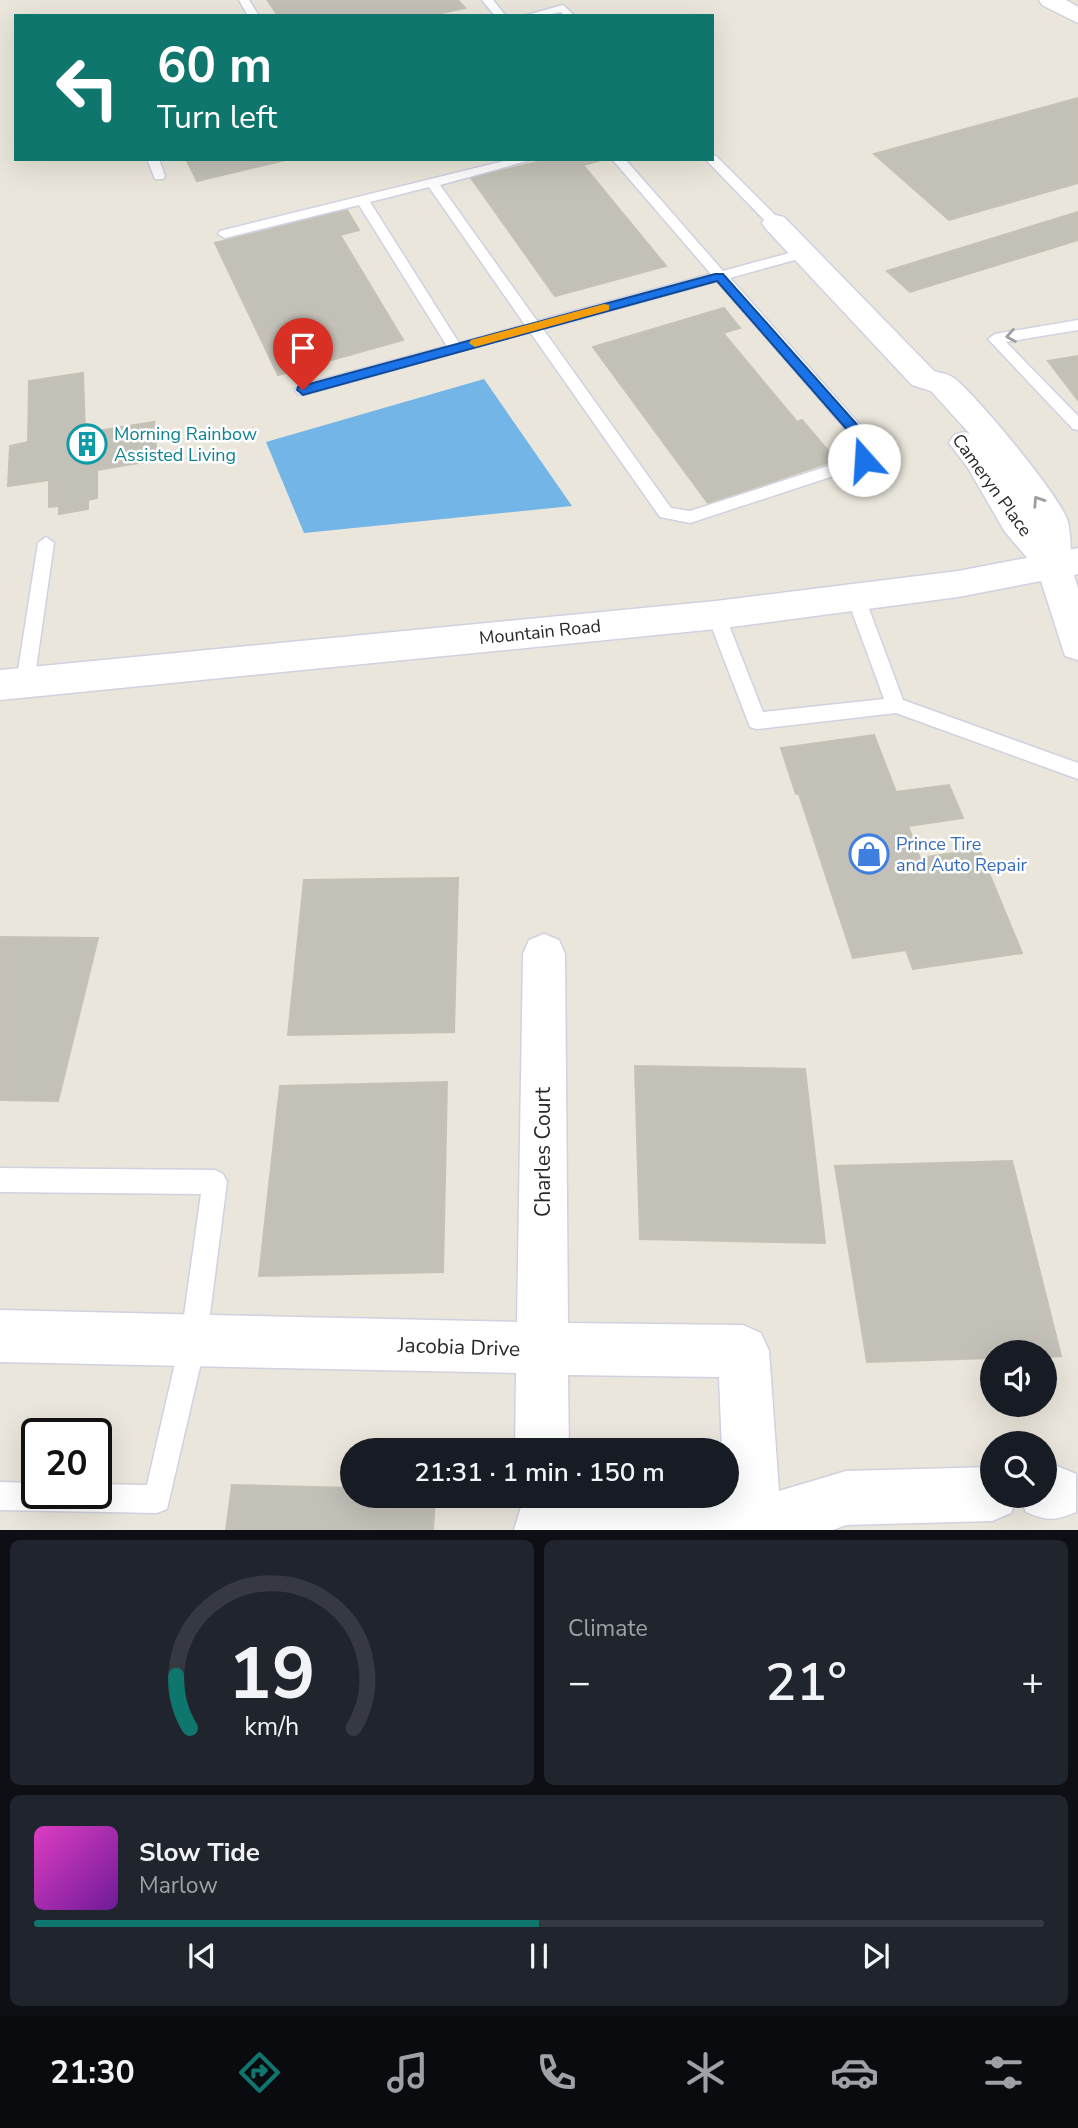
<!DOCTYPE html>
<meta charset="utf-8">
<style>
:root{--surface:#171b24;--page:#20242c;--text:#f1f3f6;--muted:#9ea1a6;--line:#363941;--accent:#0f766e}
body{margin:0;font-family:"Nunito Sans",sans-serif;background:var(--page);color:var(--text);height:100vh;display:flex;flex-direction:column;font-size:26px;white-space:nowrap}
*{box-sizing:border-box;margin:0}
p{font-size:23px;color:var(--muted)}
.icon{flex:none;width:38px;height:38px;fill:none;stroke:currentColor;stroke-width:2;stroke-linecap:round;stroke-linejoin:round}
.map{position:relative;height:1530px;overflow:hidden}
.details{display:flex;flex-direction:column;gap:10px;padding:10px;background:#0d0f14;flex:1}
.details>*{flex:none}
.hud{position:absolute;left:14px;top:14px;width:700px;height:147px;border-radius:0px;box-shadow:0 7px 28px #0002;background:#0f766e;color:#fff;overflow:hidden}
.buttons{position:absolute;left:980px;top:1340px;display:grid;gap:14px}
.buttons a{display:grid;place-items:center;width:77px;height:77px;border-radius:50%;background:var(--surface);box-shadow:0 7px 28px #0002;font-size:35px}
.speed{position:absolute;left:21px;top:1418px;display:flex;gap:14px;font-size:35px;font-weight:700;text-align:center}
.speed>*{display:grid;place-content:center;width:91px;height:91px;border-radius:50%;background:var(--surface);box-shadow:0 7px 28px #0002;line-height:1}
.speed .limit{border:4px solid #111;border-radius:10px;background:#fff;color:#111}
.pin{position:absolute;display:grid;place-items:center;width:60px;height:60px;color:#fff;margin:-72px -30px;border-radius:50% 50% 50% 0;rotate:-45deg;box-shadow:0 0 7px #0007}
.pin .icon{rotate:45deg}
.me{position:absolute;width:77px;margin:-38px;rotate:341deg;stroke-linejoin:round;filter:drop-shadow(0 0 5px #0008)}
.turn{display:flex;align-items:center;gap:24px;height:147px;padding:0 28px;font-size:32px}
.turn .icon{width:91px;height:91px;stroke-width:2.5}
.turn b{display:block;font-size:49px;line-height:60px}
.big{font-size:52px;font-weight:600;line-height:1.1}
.details .tile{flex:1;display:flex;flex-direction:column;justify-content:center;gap:10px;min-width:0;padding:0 24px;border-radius:10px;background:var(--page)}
.details .dial{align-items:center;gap:0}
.dial svg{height:182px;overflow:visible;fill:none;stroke:var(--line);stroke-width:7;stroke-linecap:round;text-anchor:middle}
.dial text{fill:var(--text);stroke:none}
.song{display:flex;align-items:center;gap:21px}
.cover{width:84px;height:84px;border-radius:10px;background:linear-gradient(135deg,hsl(310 70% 55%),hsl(280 70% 35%))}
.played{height:7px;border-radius:4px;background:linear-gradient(90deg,var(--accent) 50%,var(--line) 50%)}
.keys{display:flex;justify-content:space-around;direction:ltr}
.heat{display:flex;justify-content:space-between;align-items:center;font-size:38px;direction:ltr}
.details .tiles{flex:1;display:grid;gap:10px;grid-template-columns:1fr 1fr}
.tile:last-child{grid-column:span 2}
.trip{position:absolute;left:340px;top:1438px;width:399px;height:70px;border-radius:35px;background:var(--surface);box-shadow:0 7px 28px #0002;font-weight:600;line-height:70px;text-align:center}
.tab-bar{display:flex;height:112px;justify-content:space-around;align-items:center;background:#090b0e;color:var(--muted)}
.tab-bar .icon{width:49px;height:49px}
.tab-bar .on{color:var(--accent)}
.tab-bar b{font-size:32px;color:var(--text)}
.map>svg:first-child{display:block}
</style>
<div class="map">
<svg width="1078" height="1530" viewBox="0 0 1078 1530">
<rect width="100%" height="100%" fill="#eae6db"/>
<path fill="#73b5e7" d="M 484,379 L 572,506 L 304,533 L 266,442 Z"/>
<path fill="#c3c0b7" stroke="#c5c2b5" stroke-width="2" d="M 458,0 L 465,8 L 428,16 L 278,16 L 268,1 Z
M 1078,98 L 1078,183 L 949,220 L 874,154 Z
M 186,159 L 290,159 L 197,181 Z
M 550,159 L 597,159 L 598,161 L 583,165 L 666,266 L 555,296 L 471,178 Z
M 347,210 L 359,230 L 340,235 L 403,340 L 278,375 L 215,243 Z
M 1078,212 L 1078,240 L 910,292 L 887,271 Z
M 724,308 L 740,328 L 723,333 L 797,422 L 802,420 L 836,460 L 708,503 L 593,347 Z
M 1078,356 L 1078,400 L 1048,361 Z
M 83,373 L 85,433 L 154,422 L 157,460 L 97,470 L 97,498 L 88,500 L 88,509 L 59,514 L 59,506 L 49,507 L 49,480 L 8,486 L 10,446 L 28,442 L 29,381 Z
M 874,735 L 896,792 L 949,785 L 963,818 L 908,826 L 920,858 L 979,849 L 1022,953 L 913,969 L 906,950 L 853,958 L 799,794 L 796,794 L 781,748 Z
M 458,878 L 454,1032 L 288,1035 L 304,880 Z
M 0,937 L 98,938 L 58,1101 L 0,1100 Z
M 635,1066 L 805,1069 L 825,1243 L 640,1239 Z
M 447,1082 L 443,1272 L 259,1276 L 280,1086 Z
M 1012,1161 L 1061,1356 L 1045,1357 L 1045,1353 L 992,1353 L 992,1358 L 867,1362 L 835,1166 Z
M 232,1485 L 352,1488 L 352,1496 L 435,1496 L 433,1530 L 226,1530 Z"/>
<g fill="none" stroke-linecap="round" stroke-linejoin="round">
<g stroke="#d0d1e1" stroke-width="3">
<path id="lane" d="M 239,0 L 249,0 L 259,16 L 248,16 Z
M 482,0 L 493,0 L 506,16 L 495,16 Z
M 563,5 L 575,16 L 564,16 L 561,12 L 543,16 L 523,16 Z
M 712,155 L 716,156 L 780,220 L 780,226 L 770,226 L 708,162 L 706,159 L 712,159 Z
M 147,159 L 159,159 L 165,176 L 163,179 L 155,179 Z
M 512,159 L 534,159 L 440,185 L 537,321 L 711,274 L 612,159 L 625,159 L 723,271 L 804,249 L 809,250 L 809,256 L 730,278 L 870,436 L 872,460 L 870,464 L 690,523 L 660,517 L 530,332 L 303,395 L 298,394 L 295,390 L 298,386 L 447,346 L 359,205 L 225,238 L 218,234 L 220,231 ZM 429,187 L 525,325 L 459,343 L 370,202 ZM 717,281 L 856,441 L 856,457 L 690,511 L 671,508 L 543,329 Z
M 1078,320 L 1078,330 L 1006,342 L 1078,416 L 1078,430 L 1073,429 L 988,339 L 995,334 Z
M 46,537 L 54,543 L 34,683 L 31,688 L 25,690 L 19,688 L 16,683 L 38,543 Z
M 856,591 L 862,593 L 865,598 L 903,700 L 1078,763 L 1078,779 L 896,713 L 757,729 L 750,727 L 707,615 L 710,610 L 722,610 L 725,615 L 763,712 L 884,699 L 847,598 L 850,593 Z
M 0,1168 L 215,1170 L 223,1174 L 227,1182 L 207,1337 L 167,1509 L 157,1513 L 0,1510 L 0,1482 L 37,1483 L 37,1493 L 96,1493 L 96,1484 L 147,1485 L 181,1337 L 201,1194 L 0,1192 Z"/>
</g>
<g stroke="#d0d1e1" stroke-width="3">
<path id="street" d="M 775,215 L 784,217 L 934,371 C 940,373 949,374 954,378 C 976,395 1062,498 1068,522 C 1071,538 1073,562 1066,575 L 1054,579 L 1042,575 L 1005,532 L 968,468 L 949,443 L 954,435 L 965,432 L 970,434 L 931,391 L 912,385 L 766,229 L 762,223 L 766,217 Z
M 544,934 L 559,940 L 565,954 L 568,1323 L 743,1325 L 761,1333 L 769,1351 L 779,1491 L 846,1471 L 992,1467 L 992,1496 L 1018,1496 L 1011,1513 L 992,1521 L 846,1525 L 833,1530 L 514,1530 L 521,1507 L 541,1499 L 725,1498 L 726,1451 L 722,1451 L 719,1377 L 568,1375 L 569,1451 L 515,1451 L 516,1373 L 0,1362 L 0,1310 L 517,1322 L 523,954 L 529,940 Z
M 1045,1466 L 1057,1466 L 1076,1474 L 1076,1512 C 1056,1521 1046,1521 1026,1512 L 1019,1496 L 1045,1496 Z"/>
</g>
<g stroke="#d0d1e1" stroke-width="3">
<path id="secondary" d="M 1039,0 L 1066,0 L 1078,7 L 1078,23 L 1042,5 Z
M 1078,548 L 1078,574 L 1074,575 L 1078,588 L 1078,660 L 1065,656 L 1041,581 L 958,597 L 716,629 L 0,700 L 0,670 L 716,601 L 958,571 Z"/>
</g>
<use href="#lane" fill="#fff" fill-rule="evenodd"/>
<use href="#street" fill="#fff" fill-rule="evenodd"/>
<use href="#secondary" fill="#fff" fill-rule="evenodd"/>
</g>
<defs><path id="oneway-chevron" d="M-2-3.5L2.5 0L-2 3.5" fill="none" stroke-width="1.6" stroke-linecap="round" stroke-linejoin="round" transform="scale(1.75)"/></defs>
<g stroke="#9f9f9f">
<use href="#oneway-chevron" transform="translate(1011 336) rotate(170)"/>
<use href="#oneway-chevron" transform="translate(1038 501) rotate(-123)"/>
</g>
<path fill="#1a73e8" stroke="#114b97" stroke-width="2" d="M 715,274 L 723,274 L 868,437 L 869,464 L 860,464 L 857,441 L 717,281 L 303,395 L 297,390 L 298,387 Z"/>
<path fill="#f59e0b" d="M 604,304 L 609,305 L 609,310 L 475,347 L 469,343 L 471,340 Z"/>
<defs>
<g id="building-ring" transform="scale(2.0125)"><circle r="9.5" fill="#fff" stroke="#0f9aa8" stroke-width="1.5"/><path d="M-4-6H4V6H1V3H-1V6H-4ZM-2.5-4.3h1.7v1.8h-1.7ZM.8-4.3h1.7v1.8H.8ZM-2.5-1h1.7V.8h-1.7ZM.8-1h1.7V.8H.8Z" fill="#0f9aa8"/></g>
<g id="shop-ring" transform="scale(2.0125)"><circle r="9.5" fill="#fff" stroke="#3f7fe0" stroke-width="1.5"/><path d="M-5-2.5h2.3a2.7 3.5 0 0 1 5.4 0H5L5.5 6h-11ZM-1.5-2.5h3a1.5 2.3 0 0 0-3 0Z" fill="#3f7fe0"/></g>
</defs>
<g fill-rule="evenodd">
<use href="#building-ring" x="87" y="444"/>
<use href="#shop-ring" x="869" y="854"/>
</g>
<g text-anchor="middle" stroke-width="5" stroke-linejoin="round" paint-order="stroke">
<g font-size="18" fill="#0d838f" stroke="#fff" text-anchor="start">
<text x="114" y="440">Morning Rainbow<tspan x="114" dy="21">Assisted Living</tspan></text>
</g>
<g font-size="18" fill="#292929" stroke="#fff">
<text transform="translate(992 485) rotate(54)" y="6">Cameryn Place</text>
<text transform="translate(540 632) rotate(-6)" y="6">Mountain Road</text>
</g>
<g font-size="18" fill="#366cbe" stroke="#fff" text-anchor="start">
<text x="896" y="850">Prince Tire<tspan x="896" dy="21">and Auto Repair</tspan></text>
</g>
<g font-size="21" fill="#292929" stroke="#fff">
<text transform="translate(543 1152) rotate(-90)" y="7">Charles Court</text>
<text transform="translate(459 1347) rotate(2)" y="7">Jacobia Drive</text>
</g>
</g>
</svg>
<div class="buttons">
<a><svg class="icon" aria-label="sound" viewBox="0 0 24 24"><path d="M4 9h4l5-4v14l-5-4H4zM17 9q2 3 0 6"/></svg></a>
<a><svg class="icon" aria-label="search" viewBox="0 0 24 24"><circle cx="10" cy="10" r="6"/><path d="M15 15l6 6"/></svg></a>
</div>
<div class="speed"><div class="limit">20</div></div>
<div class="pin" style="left:303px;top:390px;background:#d93025"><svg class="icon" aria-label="arrive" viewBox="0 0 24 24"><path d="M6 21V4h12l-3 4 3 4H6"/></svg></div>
<svg class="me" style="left:864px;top:460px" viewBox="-20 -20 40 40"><circle r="19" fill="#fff"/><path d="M0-13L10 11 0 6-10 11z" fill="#1a73e8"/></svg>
<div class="trip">21:31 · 1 min · 150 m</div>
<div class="hud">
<div class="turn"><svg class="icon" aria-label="left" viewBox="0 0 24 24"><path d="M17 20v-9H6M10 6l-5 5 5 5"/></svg><div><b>60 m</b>Turn left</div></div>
</div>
</div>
<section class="details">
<div class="tiles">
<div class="tile dial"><svg viewBox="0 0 100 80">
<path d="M14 69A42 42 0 1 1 86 69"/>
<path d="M14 69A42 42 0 0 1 8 46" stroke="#0f766e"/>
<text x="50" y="56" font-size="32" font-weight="700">19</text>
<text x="50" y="72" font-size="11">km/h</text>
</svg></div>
<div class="tile"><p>Climate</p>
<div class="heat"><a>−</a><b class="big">21°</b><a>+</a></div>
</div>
<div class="tile">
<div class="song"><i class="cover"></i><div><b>Slow Tide</b><p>Marlow</p></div></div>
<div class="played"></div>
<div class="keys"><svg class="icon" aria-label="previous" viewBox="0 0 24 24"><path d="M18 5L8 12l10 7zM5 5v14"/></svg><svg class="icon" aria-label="pause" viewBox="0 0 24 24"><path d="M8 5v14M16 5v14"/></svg><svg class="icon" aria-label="next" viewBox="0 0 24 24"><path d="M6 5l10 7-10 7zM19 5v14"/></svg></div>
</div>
</div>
</section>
<nav class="tab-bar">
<b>21:30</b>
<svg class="icon on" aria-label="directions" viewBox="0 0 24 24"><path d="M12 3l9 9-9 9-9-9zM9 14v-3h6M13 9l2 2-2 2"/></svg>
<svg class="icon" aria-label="music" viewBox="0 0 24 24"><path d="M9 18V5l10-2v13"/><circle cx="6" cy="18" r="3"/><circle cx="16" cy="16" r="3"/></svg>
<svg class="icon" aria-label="phone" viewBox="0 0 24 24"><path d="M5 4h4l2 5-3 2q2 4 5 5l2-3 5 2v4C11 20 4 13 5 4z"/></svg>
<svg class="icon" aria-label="climate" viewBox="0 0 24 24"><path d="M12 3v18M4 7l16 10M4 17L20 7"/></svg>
<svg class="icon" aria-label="car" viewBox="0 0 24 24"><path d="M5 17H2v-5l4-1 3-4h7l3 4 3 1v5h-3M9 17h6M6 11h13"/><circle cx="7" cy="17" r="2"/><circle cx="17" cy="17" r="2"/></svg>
<svg class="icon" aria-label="filters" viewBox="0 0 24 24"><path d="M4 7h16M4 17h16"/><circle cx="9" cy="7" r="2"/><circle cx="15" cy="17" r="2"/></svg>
</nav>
